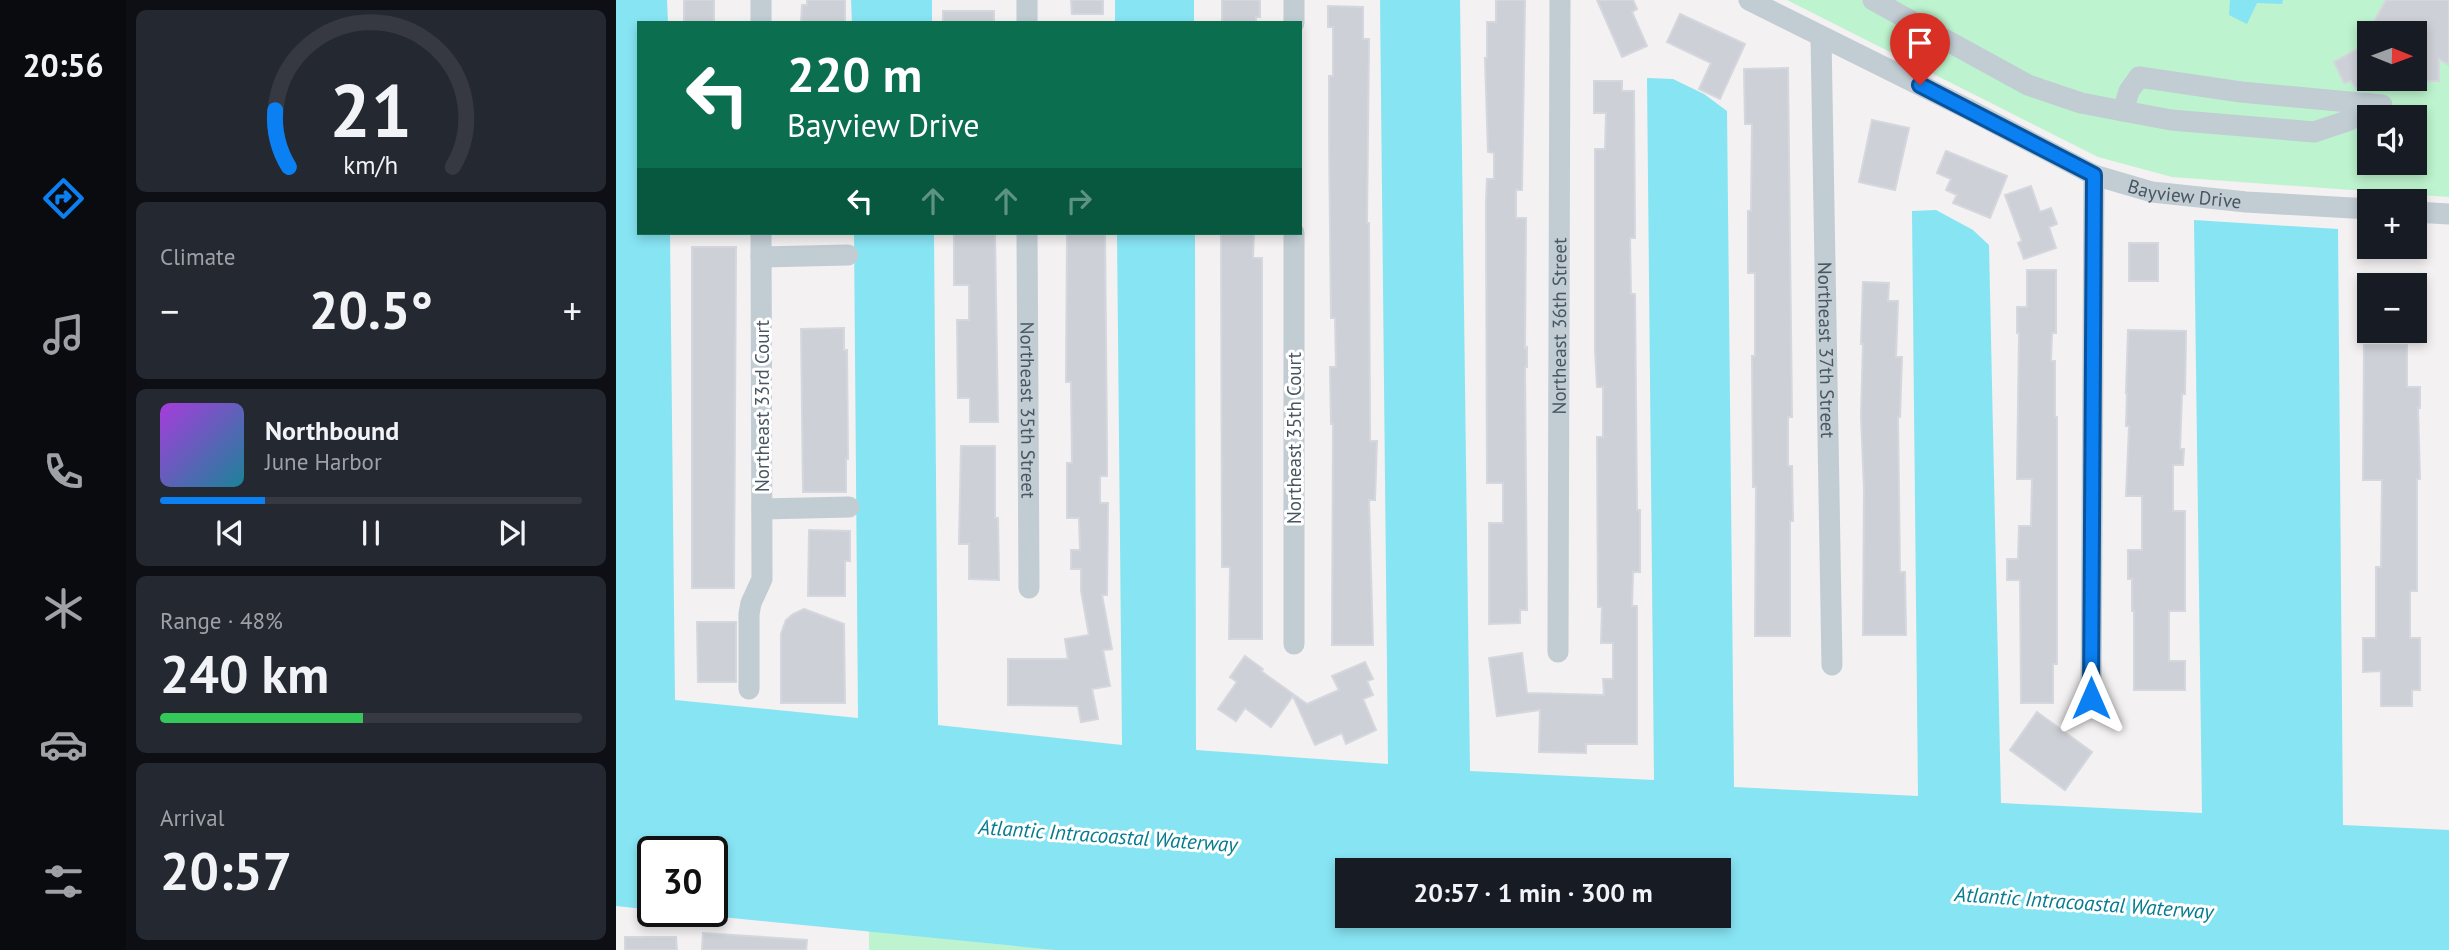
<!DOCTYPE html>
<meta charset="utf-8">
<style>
:root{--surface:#171b24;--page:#242831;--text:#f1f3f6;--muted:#9ea1a6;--line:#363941;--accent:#0b80f3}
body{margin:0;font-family:"PT Sans",sans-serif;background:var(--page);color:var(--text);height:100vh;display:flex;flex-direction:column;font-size:26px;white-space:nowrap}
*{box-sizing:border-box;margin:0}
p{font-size:23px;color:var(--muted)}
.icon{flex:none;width:38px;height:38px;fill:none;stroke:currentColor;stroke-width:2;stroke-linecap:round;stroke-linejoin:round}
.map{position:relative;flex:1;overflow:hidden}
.details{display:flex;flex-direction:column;gap:10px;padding:10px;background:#0d0f14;width:490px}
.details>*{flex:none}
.top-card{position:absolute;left:21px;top:21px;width:665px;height:214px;border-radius:0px;box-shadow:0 4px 10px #0003;background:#0b6e4f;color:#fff;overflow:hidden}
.needle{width:46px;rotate:91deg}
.buttons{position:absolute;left:1741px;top:21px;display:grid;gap:14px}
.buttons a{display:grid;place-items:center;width:70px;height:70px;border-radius:0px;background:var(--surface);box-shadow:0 4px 10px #0003;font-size:35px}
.speed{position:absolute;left:21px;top:836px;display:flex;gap:14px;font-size:35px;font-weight:700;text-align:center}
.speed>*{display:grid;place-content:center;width:91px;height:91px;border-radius:50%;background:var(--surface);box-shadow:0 4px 10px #0003;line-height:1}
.speed .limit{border:4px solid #111;border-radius:10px;background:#fff;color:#111}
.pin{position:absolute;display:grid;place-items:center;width:60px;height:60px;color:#fff;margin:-72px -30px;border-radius:50% 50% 50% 0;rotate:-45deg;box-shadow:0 0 7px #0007}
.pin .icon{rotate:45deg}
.me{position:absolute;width:77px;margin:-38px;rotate:0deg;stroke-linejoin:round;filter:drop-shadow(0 0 5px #0008)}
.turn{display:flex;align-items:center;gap:24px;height:147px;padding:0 35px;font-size:32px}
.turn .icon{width:91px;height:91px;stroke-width:2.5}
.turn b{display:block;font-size:49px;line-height:60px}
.lanes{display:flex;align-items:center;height:66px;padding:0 35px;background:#0003;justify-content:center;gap:35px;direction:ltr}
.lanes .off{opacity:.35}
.big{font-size:52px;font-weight:700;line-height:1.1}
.details .widget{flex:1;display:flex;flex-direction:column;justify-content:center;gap:10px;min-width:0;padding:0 24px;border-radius:10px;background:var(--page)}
.details .dial{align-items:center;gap:0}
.dial svg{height:182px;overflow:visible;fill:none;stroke:var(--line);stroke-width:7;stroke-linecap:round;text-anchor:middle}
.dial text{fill:var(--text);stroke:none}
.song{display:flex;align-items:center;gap:21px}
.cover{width:84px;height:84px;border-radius:10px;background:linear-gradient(135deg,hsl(280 70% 55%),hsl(190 70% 35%))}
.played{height:7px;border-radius:4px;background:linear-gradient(90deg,var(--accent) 25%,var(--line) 25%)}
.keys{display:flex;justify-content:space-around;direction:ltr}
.heat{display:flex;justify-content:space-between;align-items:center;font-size:38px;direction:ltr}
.charge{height:10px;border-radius:5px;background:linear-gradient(90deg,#34c759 48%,var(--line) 0)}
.trip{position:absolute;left:719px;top:858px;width:396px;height:70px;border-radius:0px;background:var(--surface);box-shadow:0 4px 10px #0003;font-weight:700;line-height:70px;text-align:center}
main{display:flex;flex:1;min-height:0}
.menu{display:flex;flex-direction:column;width:126px;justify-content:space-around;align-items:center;background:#090b0e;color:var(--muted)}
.menu .icon{width:49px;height:49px}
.menu .on{color:var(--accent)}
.menu b{font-size:32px;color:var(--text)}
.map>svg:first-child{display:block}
</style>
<main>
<nav class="menu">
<b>20:56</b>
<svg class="icon on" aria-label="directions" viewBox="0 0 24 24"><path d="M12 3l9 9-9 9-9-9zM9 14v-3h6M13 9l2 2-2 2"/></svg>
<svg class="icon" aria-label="music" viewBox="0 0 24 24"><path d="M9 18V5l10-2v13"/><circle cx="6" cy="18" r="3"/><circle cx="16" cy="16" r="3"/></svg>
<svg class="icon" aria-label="phone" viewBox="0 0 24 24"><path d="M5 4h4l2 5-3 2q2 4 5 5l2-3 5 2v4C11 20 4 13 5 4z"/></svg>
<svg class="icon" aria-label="climate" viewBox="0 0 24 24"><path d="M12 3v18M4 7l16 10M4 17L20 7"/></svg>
<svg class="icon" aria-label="car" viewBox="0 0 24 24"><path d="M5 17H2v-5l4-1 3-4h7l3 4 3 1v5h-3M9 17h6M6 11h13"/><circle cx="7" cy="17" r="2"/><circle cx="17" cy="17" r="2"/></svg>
<svg class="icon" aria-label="filters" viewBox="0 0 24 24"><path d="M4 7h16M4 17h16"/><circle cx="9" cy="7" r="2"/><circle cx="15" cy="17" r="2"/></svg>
</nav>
<section class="details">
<div class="widget dial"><svg viewBox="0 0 100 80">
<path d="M14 69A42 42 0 1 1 86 69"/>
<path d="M14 69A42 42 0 0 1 8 44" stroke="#0b80f3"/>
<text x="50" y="56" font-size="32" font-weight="700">21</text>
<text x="50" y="72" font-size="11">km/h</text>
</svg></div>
<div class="widget"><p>Climate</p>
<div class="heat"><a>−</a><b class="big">20.5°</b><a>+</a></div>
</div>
<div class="widget">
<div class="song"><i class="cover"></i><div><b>Northbound</b><p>June Harbor</p></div></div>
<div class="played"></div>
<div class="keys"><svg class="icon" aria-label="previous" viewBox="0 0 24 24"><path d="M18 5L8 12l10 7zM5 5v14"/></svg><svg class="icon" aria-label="pause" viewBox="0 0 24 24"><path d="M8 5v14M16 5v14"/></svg><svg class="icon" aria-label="next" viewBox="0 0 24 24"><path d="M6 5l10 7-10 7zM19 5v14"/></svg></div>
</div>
<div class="widget"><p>Range · 48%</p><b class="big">240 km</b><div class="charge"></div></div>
<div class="widget"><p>Arrival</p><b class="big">20:57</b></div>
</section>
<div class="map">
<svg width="1833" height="950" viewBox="0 0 1833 950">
<rect width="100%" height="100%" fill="#f3f1f1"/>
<path fill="#bdf3ce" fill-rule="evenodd" d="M 1171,0 L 1833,0 L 1833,197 L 1556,177 L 1482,157 ZM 1754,33 L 1799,33 L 1799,79 L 1754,79 ZM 1754,117 L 1799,117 L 1799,163 L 1754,163 Z
M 253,931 L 439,950 L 253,950 Z"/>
<path fill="#87e4f3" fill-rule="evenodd" d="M 0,0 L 51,0 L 52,23 L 23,23 L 23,233 L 54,233 L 59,700 L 242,718 L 238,233 L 318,233 L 322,725 L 506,745 L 501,233 L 579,233 L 580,750 L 772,764 L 764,0 L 844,0 L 854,771 L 1038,780 L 1031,78 L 1057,79 L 1088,94 L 1111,111 L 1118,787 L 1302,796 L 1296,211 L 1320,210 L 1357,230 L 1373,245 L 1385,803 L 1586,813 L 1578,220 L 1722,229 L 1727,825 L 1833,830 L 1833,950 L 439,950 L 56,912 L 96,912 L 96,852 L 37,852 L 37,910 L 0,906 ZM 732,870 L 1102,870 L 1102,915 L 732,915 Z
M 235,0 L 316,0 L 316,23 L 236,23 Z
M 499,0 L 578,0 L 578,23 L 499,23 Z
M 1614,0 L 1667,0 L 1666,4 L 1641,3 L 1631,24 L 1613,15 Z"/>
<path fill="#cdd0d6" stroke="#d4d7dd" stroke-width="2" d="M 68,0 L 98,0 L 98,23 L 68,23 Z
M 191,0 L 229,0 L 229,23 L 185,23 L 186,5 L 191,5 Z
M 455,0 L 487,0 L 487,14 L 456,14 Z
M 606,0 L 644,0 L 644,17 L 640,17 L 640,23 L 606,23 Z
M 880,0 L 909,0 L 906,190 L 900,190 L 900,218 L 910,218 L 909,348 L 911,347 L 911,367 L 909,367 L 911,610 L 904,610 L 904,623 L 873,624 L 873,523 L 887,523 L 887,483 L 871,483 L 870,203 L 871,179 L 878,179 L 878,153 L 872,152 L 869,58 L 871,58 L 871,22 L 880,22 Z
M 981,0 L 1017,0 L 1021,9 L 1016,12 L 1031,46 L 1006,57 Z
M 1770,0 L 1833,0 L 1833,65 L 1823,59 L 1823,81 L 1803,81 L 1802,61 L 1799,62 L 1799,33 L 1767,33 L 1756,25 Z
M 712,6 L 747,7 L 747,39 L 753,39 L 751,223 L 753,223 L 754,441 L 761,441 L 759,500 L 753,500 L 757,645 L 716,645 L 717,424 L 715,424 L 714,367 L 720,367 L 719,318 L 715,318 L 713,138 L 713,76 L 717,76 L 717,27 L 712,27 Z
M 327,11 L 378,11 L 378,23 L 327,23 Z
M 1064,14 L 1129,44 L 1104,99 L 1083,89 L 1095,63 L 1051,42 Z
M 1754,42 L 1754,87 L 1747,90 L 1740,89 L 1735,81 L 1728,83 L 1718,62 Z
M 1172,68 L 1176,417 L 1172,417 L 1172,466 L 1176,466 L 1177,521 L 1174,521 L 1174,636 L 1139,636 L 1140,487 L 1137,487 L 1136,356 L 1139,356 L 1139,273 L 1132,273 L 1132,211 L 1135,211 L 1136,124 L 1129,124 L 1128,69 Z
M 978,81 L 1006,81 L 1006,91 L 1018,91 L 1019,238 L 1014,238 L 1015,294 L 1019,294 L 1021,510 L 1024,510 L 1024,572 L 1017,572 L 1016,606 L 1021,606 L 1021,744 L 970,744 L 970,753 L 923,752 L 924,710 L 881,716 L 873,658 L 906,653 L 911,693 L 988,695 L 987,679 L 997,679 L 997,643 L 985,643 L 986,607 L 982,607 L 981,437 L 987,437 L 987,387 L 981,387 L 979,350 L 979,149 L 989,149 L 990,113 L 978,113 Z
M 1256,120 L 1293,128 L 1279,190 L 1243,182 Z
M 1330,151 L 1391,176 L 1374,218 L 1337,203 L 1341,195 L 1330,190 L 1335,179 L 1321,173 Z
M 1415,186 L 1424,212 L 1435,208 L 1441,224 L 1433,227 L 1440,248 L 1408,259 L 1402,243 L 1406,241 L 1389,195 Z
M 338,233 L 379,233 L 382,422 L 354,422 L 354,398 L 342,398 L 341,320 L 353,320 L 353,285 L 338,285 Z
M 451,233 L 489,233 L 491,452 L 491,476 L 484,476 L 484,503 L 492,503 L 491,595 L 486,595 L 496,649 L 487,650 L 494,686 L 476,689 L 482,719 L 465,722 L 462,706 L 392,705 L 392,659 L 452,659 L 449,639 L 473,635 L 465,591 L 465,569 L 455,569 L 455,550 L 464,550 L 463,518 L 451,518 L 451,463 L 456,463 L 455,382 L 450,382 Z
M 605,233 L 638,233 L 637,258 L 646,258 L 646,639 L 613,639 L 614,567 L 606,567 Z
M 1513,243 L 1542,243 L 1542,281 L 1513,281 Z
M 76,247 L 120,247 L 118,588 L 76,588 Z
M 1411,270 L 1440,270 L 1440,333 L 1436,333 L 1435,361 L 1439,361 L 1439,417 L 1441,417 L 1441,664 L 1437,664 L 1437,703 L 1405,703 L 1404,580 L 1391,580 L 1391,559 L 1402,559 L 1403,526 L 1415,526 L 1416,479 L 1401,479 L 1403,333 L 1401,333 L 1401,307 L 1411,307 Z
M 1247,282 L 1273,283 L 1272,301 L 1282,301 L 1280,357 L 1286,357 L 1284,417 L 1282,417 L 1284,572 L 1289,572 L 1290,635 L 1247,635 L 1248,489 L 1245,416 L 1247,344 L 1245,344 Z
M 228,328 L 228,350 L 231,350 L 232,459 L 230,459 L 230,492 L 187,492 L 185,329 Z
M 1512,330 L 1570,331 L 1569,394 L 1566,394 L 1564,449 L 1568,449 L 1567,465 L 1557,465 L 1557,511 L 1569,511 L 1569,611 L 1553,611 L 1553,661 L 1569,661 L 1569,690 L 1518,690 L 1518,611 L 1516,611 L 1516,579 L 1512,579 L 1512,550 L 1526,550 L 1526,496 L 1510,496 L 1513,426 L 1510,426 L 1511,393 L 1510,393 Z
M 1748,345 L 1791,345 L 1791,387 L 1804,387 L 1804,408 L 1802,408 L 1804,479 L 1801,479 L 1801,591 L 1794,591 L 1794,638 L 1804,638 L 1804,690 L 1796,690 L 1796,706 L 1765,706 L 1765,671 L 1747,672 L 1747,638 L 1760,638 L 1760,567 L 1765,567 L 1766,480 L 1747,480 Z
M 345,446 L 379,446 L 379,518 L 382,518 L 383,580 L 353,579 L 353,544 L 343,544 Z
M 193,530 L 234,531 L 234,561 L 229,561 L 229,596 L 192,596 Z
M 188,609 L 228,624 L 229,703 L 165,703 L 165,634 L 170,620 L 177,614 Z
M 81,622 L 120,622 L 120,682 L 82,682 Z
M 629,656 L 647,669 L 645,671 L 691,704 L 723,690 L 716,676 L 749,662 L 757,679 L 751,681 L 757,695 L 747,699 L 760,730 L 730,744 L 726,733 L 699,745 L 677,696 L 655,727 L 629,708 L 620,721 L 602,709 L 621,682 L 614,677 Z
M 1421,712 L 1476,752 L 1449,790 L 1394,750 Z
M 87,933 L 191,940 L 190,950 L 86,950 Z
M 9,937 L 60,937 L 61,950 L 9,950 Z"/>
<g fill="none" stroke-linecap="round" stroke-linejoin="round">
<g stroke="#c1ccd3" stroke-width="21">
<path d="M 145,0 L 145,23"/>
<path d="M 411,0 L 411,23"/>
<path d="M 678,0 L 678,23"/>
<path id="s1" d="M 1133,0 L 1354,110 L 1478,175 L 1536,192 L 1630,202 L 1754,209"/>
<path d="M 1257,0 L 1412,85 L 1465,103 L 1507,111 L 1513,91 L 1523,77 L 1625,92 L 1766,105"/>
<path id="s2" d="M 1205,37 L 1216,665"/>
<path d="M 1507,111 L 1555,120 L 1698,132 L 1734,120 L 1752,104"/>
<path d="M 1799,212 L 1833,214"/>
<path id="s3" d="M 411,233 L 413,588"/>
<path d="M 678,233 L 678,644"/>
<path d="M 145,257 L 232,255"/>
<path d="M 146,509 L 233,507"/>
<path id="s4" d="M 942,652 L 944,0"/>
<path d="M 133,689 L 133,614 L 135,603 L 146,579 L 145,233"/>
<path d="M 1475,698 L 1478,175"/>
</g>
</g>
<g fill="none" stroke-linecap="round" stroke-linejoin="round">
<g stroke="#07539e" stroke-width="18">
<path id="route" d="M 1304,85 L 1478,175 L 1475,698"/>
</g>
<use href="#route" stroke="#0b80f3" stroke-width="12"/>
</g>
<g text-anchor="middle" stroke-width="6" stroke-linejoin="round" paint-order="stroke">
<g font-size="19" fill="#475660" stroke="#fff">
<text dy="7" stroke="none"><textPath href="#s1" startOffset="480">Bayview Drive</textPath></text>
<text dy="7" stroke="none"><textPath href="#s4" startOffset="326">Northeast 36th Street</textPath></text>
<text dy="7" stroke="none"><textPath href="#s2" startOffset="313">Northeast 37th Street</textPath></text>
<text transform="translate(146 406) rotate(-90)" y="7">Northeast 33rd Court</text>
<text dy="7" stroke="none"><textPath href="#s3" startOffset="177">Northeast 35th Street</textPath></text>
<text transform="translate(678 438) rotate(-90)" y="7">Northeast 35th Court</text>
</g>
<g font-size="21" font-style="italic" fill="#057c8f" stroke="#fff">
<text transform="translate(492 836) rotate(4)" y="7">Atlantic Intracoastal Waterway</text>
<text transform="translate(1468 903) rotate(4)" y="7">Atlantic Intracoastal Waterway</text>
</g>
</g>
</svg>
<div class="buttons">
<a><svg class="needle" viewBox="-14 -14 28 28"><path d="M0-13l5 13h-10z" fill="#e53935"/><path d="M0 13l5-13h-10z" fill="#9ea1a6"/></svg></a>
<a><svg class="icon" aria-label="sound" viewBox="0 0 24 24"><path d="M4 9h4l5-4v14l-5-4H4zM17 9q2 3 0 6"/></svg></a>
<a>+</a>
<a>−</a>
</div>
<div class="speed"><div class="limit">30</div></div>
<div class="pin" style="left:1304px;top:85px;background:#d93025"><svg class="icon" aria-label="arrive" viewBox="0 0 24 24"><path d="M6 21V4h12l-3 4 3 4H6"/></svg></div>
<svg class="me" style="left:1475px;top:698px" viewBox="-20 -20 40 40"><path d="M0-17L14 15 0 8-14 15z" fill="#0b80f3" stroke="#fff" stroke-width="4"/></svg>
<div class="trip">20:57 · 1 min · 300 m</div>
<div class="top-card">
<div class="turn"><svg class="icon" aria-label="left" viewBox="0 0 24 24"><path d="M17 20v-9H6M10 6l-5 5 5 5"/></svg><div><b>220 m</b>Bayview Drive</div></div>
<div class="lanes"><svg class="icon" aria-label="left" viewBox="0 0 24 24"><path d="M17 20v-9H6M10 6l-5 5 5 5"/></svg><svg class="icon off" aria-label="ahead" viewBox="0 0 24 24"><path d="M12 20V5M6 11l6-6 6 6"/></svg><svg class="icon off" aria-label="ahead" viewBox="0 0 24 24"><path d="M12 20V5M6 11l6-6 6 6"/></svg><svg class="icon off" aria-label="right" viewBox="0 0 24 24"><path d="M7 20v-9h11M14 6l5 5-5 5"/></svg></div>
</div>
</div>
</main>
